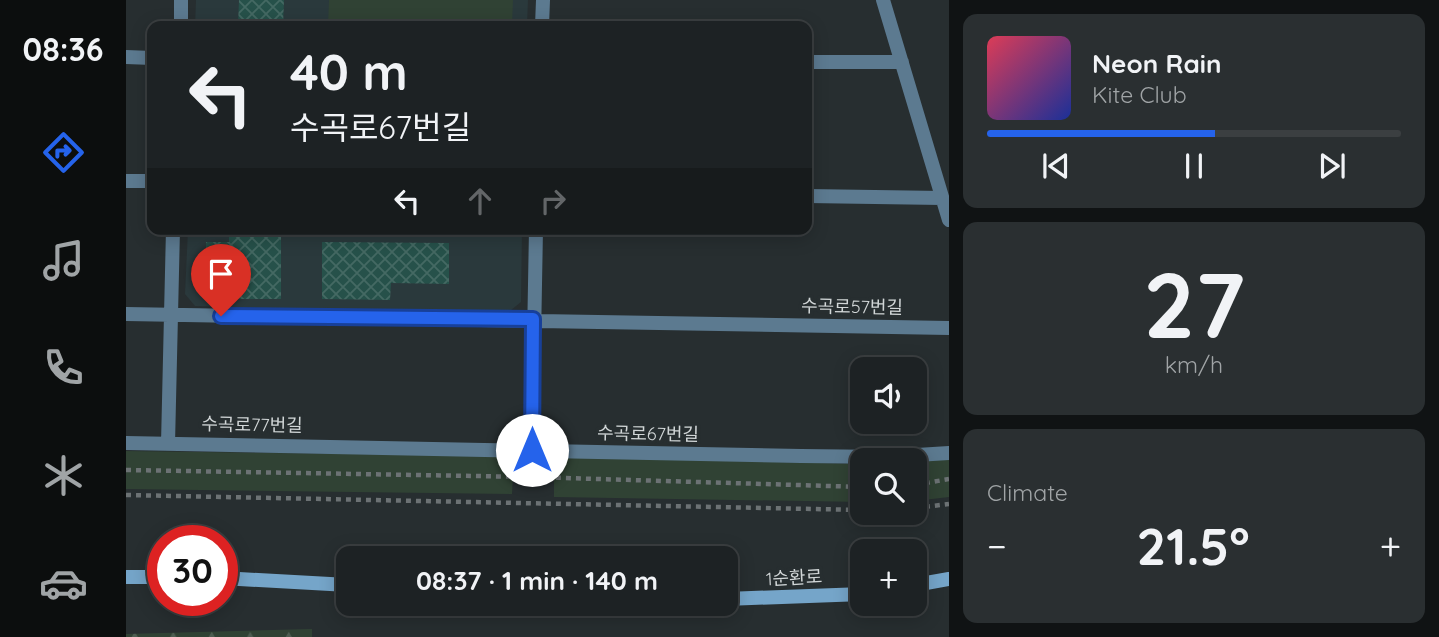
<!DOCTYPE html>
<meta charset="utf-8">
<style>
:root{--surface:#1d2224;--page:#2a2f31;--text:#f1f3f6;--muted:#a0a4a6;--line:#3b3f41;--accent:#2563eb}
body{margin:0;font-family:Quicksand,"Noto Sans KR",sans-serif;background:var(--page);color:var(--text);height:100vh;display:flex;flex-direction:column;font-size:26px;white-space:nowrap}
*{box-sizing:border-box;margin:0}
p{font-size:23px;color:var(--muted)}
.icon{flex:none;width:38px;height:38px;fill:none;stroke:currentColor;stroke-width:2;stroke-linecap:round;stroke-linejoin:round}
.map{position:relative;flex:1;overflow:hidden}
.panel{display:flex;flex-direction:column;gap:14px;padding:14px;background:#101314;width:490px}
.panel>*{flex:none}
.top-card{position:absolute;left:21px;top:21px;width:665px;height:214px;border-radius:14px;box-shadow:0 4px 18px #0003,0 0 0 2px var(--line);background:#1d2224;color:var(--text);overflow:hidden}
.buttons{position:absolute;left:724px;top:357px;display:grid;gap:14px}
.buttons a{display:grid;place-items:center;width:77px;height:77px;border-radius:14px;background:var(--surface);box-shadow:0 4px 18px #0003,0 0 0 2px var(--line);font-size:35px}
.speed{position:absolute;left:21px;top:525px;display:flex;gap:14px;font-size:35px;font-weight:700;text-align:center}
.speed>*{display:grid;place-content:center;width:91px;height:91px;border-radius:50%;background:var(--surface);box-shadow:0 4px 18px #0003,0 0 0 2px var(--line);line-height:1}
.speed .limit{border:10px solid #d22;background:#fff;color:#111}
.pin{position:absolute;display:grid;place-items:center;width:60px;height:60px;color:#fff;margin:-72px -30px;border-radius:50% 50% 50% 0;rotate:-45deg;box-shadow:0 0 7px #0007}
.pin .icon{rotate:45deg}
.me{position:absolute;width:77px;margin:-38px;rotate:0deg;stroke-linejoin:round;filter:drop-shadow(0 0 5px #0008)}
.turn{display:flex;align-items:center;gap:24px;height:147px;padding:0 28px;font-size:32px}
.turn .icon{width:91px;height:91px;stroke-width:2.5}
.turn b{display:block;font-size:49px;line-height:60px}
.lanes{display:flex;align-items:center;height:66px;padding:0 28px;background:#0003;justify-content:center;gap:35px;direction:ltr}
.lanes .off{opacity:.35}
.big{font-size:52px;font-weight:700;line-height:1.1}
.panel .card{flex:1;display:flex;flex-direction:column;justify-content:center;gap:10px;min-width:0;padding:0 24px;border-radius:14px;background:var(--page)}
.panel .dial{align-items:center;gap:0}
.dial b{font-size:91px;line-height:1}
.song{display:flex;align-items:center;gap:21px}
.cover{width:84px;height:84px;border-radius:10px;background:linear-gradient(135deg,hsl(350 70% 55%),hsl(230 70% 35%))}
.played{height:7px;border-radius:4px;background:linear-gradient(90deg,var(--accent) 55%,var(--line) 55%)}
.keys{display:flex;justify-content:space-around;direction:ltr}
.heat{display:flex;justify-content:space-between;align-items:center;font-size:38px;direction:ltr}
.trip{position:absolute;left:210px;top:546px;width:402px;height:70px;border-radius:14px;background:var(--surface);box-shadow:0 4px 18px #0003,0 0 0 2px var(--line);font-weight:700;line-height:70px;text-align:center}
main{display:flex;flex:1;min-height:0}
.tab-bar{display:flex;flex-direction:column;width:126px;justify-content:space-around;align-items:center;background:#0c0e0e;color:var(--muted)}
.tab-bar .icon{width:49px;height:49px}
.tab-bar .selected{color:var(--accent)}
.tab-bar b{font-size:32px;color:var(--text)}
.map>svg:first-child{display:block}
</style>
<main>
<nav class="tab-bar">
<b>08:36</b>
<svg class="icon selected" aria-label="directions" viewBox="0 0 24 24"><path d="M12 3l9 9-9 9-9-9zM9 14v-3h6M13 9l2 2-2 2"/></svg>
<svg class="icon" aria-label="music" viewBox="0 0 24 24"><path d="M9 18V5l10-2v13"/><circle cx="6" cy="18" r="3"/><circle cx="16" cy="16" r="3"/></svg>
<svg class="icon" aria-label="phone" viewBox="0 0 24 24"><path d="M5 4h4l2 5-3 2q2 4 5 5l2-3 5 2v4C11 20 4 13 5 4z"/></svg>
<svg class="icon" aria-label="climate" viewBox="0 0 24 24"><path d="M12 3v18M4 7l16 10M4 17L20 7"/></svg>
<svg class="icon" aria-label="car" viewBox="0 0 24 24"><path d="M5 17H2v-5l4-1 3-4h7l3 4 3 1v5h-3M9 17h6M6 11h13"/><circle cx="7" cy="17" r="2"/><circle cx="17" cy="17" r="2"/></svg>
</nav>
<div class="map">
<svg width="823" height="637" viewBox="0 0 823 637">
<defs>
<pattern id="forest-firs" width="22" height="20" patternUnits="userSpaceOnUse" patternTransform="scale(1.75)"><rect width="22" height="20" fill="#304234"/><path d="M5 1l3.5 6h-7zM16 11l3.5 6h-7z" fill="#4d5d51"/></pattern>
<pattern id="building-cross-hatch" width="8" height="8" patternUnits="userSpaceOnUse" patternTransform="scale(1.75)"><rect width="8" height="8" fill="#26514a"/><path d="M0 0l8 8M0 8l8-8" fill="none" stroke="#446963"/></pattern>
</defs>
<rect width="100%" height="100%" fill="#272e30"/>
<path fill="#2a393c" d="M 70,0 L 402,0 L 401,26 L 69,26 Z
M 62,229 L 396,229 L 395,302 L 379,315 L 69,306 L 59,294 Z"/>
<path fill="#304234" d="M 203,0 L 387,0 L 386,26 L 202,26 Z
M 196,229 L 380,229 L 379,236 Z
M 0,451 L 388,456 L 386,494 L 0,489 Z
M 428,457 L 737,464 L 737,502 L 428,497 Z
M 823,459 L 823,497 L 789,501 L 789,462 Z"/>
<path fill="url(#forest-firs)" d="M 186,629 L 186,637 L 0,637 L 0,634 Z"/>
<path fill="url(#building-cross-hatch)" d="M 113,0 L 158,0 L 157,26 L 112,26 Z
M 103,229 L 155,229 L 155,299 L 102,299 L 102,267 L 85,266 L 85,259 L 80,259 L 80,242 L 103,242 Z
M 196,242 L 323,243 L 323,284 L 265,283 L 264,300 L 196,299 Z"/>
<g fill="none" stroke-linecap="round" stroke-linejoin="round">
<path stroke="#6c7274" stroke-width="4.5" stroke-dasharray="5 5" stroke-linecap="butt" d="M 0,470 L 406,477 L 737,487
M 789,485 L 823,479
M 0,495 L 737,510
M 789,508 L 823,504"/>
<path stroke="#5c7a90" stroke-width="14" d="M 757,0 L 823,220
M 55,26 L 55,0
M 416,26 L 417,0
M 0,57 L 26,58
M 681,62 L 776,62
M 0,181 L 26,181
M 681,196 L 816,198
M 0,314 L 823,328
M 0,443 L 675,456 L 759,457 L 823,453
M 42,444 L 47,229
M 406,450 L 410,229"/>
<path stroke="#75a5c9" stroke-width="14" d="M 0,577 L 37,577
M 96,578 L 222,585
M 789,585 L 823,579
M 600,599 L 737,594"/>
</g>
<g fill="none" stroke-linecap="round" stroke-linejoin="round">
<g stroke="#184099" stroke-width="18">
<path id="route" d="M 95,316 L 407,319 L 406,450"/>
</g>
<use href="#route" stroke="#2563eb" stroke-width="12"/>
</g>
<g text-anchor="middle" stroke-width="7" stroke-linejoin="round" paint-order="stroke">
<g font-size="18" fill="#d1d6d7" stroke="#272e30">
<text transform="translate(726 307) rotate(1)" y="6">수곡로57번길</text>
<text transform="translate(126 425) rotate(1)" y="6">수곡로77번길</text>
<text transform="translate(522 434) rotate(1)" y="6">수곡로67번길</text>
<text transform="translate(668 578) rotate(-3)" y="6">1순환로</text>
</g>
</g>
</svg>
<div class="buttons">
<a><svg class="icon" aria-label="sound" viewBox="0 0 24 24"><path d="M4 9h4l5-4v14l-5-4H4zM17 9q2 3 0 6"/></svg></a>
<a><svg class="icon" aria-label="search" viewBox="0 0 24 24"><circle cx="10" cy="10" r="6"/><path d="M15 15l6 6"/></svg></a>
<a>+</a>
</div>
<div class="speed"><div class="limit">30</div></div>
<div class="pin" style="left:95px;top:316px;background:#d93025"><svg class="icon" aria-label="arrive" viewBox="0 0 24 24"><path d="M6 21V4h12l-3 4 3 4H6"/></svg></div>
<svg class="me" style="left:406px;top:450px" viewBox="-20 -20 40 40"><circle r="19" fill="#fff"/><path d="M0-13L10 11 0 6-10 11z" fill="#2563eb"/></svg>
<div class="trip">08:37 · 1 min · 140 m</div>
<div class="top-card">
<div class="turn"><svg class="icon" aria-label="left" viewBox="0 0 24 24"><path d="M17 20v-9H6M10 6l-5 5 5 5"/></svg><div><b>40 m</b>수곡로67번길</div></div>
<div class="lanes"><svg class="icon" aria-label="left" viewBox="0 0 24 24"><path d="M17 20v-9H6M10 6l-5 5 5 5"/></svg><svg class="icon off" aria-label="ahead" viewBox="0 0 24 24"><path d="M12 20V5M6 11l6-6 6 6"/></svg><svg class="icon off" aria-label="right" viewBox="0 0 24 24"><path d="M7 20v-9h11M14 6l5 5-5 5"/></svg></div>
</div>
</div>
<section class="panel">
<div class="card">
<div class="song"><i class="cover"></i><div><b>Neon Rain</b><p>Kite Club</p></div></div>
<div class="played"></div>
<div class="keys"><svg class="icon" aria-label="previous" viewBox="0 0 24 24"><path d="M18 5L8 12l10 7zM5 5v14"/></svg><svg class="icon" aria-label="pause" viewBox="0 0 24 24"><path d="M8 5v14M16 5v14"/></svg><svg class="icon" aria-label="next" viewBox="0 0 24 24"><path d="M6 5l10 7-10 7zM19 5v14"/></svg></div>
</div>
<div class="card dial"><b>27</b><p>km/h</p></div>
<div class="card"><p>Climate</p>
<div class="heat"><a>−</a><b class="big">21.5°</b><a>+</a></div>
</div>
</section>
</main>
